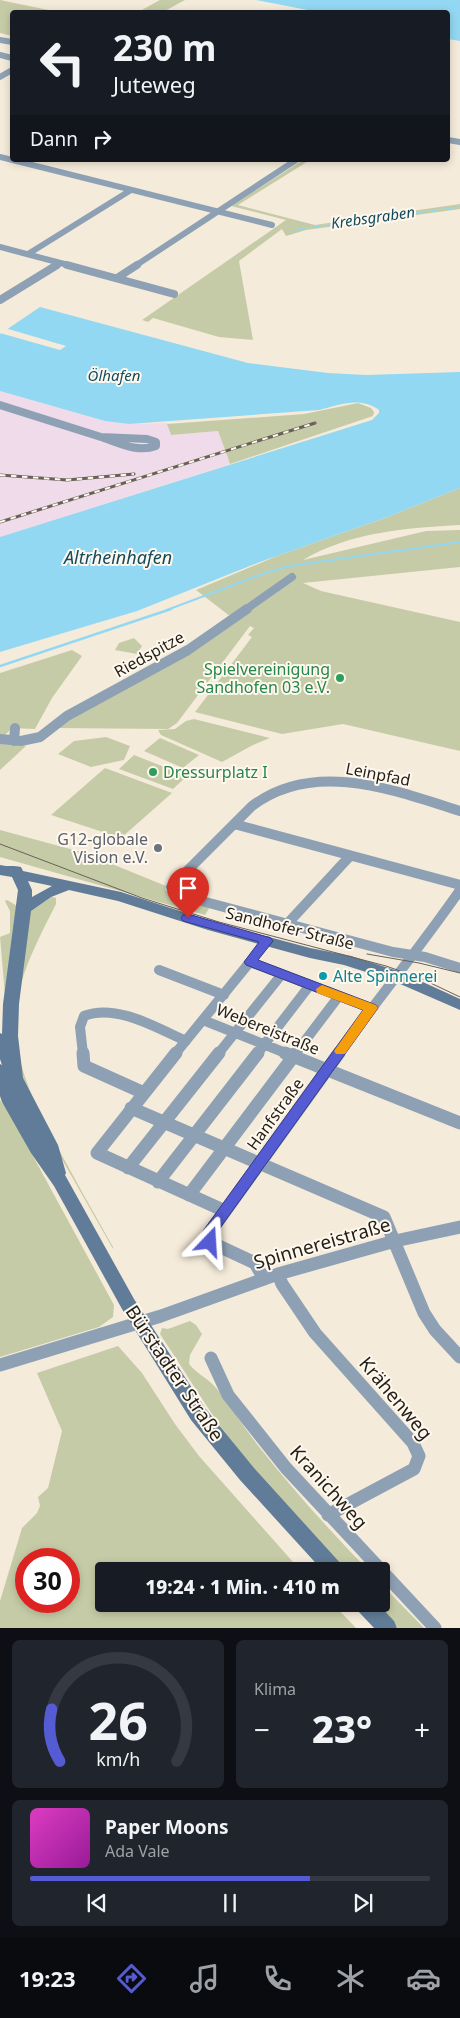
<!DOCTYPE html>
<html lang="de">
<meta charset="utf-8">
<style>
:root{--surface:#171b24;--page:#20242c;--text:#f1f3f6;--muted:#9ea1a6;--line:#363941;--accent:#555bd2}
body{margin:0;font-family:"Noto Sans",sans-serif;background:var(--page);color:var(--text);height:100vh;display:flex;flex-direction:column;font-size:19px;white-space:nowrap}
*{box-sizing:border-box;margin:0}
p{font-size:16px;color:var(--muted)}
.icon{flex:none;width:28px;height:28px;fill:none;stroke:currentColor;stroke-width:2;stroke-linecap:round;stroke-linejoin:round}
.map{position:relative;height:1628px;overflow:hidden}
.side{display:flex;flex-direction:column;gap:12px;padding:12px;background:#0d0f14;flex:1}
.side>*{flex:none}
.banner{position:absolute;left:10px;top:10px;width:440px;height:152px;border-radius:5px;box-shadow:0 2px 8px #0003;background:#171b24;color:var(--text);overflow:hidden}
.speed{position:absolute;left:15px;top:1548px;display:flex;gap:10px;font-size:25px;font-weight:700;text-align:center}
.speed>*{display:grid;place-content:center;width:65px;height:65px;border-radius:50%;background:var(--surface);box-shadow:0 2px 8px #0003;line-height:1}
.speed .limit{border:8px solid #d22;background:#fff;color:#111}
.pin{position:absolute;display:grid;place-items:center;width:42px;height:42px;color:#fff;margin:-51px -21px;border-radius:50% 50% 50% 0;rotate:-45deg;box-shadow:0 0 5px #0007}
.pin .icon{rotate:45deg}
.me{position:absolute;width:55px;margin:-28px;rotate:20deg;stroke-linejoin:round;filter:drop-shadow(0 0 4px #0008)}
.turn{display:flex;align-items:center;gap:18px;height:105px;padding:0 20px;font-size:22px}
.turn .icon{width:65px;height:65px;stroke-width:2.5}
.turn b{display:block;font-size:35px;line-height:42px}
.then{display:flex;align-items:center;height:48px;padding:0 20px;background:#0003;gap:10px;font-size:19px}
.big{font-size:38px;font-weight:800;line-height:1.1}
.side .tile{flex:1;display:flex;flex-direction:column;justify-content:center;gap:8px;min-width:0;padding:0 18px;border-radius:8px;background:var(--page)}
.side .dial{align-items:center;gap:0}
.dial svg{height:130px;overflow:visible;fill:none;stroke:var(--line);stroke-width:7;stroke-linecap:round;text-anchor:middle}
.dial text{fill:var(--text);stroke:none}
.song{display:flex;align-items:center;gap:15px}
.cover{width:60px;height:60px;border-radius:8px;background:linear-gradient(135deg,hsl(310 70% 55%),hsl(300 70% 35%))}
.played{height:5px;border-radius:2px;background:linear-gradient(90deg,var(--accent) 70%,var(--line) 70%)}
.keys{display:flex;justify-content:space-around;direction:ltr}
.heat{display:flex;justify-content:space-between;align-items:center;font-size:28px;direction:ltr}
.side .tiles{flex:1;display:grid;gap:12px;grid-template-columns:1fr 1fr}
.tile:last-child{grid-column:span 2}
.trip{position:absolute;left:95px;top:1562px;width:295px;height:50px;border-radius:5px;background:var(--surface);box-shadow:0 2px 8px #0003;font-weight:800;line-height:50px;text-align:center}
.menu{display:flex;height:80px;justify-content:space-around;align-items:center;background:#090b0e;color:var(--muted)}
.menu .icon{width:35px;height:35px}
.menu .selected{color:var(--accent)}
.menu b{font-size:22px;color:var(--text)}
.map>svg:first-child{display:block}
</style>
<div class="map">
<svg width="460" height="1628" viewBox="0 0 460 1628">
<rect width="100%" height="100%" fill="#f5ebda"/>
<path fill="#f0dbea" d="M 0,391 L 105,421 L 129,424 L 167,423 L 171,435 L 218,431 L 230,464 L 0,537 Z"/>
<path fill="#c6cba7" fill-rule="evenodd" d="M 0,0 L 58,12 L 12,12 L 12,36 L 0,33 Z
M 160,0 L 185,0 L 163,12 L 138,12 Z
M 303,160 L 310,160 L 238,205 L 315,225 L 460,204 L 460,209 L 306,230 L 286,236 L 282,229 L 239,261 L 253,340 L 219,337 L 153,318 L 148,322 L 142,320 L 286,220 L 231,206 Z
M 358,403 L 371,408 L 374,412 L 373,416 L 230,464 L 226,452 L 315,424 L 225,450 L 218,431 L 171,435 L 167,424 L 304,414 Z
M 460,488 L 460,525 C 406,528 350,532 303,560 L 426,531 L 460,530 L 460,567 L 303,583 L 321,591 L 460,622 L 460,751 L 343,724 L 282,734 L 195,712 L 252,637 L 248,635 L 254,628 L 250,626 L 177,723 L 168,729 L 55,728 L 235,620 L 196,590 L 277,556 L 390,516 Z
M 134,638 L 142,646 L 137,654 L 115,650 L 119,643 Z
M 72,650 L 82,656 L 52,698 L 35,729 L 12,728 L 3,737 L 0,736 L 0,673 Z
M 194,719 L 270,738 L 253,745 L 222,762 L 161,735 L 158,730 L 175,729 L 186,721 Z
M 106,737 L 130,746 L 124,760 L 91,767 L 58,754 L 74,741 Z
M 160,738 L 199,755 L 183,768 L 144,751 Z
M 0,742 L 26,746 L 0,770 Z
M 134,755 L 187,776 L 173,789 L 119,769 Z
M 105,768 L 172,793 L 121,838 L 51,815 Z
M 0,830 L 85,853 L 166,886 L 165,889 L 170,895 L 211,905 L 205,915 L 0,857 Z
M 49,896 L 56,898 L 56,904 C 43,930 29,956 21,984 C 4,1047 31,1097 59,1150 C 77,1183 95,1215 113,1247 L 113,1249 L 34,1110 L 22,1081 L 13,1019 L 26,921 L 32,908 Z
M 7,900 L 14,904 L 19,908 L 6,1007 L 0,937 L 10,933 L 10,911 L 5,901 Z
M 0,1100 L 9,1112 L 114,1305 L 113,1317 L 99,1327 L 0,1357 Z
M 190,1321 L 196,1325 L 202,1334 L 190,1355 L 189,1364 C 197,1374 209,1379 217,1389 C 232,1408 245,1429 260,1448 C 294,1491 331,1532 369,1571 L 345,1571 C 302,1525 259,1478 221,1427 C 200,1397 181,1365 160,1334 L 162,1328 L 168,1329 Z
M 118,1346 L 142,1373 L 175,1424 L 199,1456 L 301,1571 L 104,1571 L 104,1604 L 333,1604 L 356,1628 L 0,1628 L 0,1601 L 22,1528 L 37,1513 L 40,1506 L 38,1497 L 48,1488 L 62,1431 L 37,1373 ZM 26,1559 L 69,1559 L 69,1601 L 26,1601 Z
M 381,1584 L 424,1628 L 398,1628 L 376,1604 L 381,1604 Z"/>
<path fill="#93d8f2" d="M 256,0 L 460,0 L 460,41 L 448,39 L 448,12 L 318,12 Z
M 40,307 L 248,363 L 328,373 L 366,375 L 460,372 L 460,488 L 390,516 L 260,562 L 137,611 L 0,652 L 0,537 L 372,420 L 379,413 L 379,410 C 360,396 340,405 319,410 L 129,424 L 105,421 L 0,391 L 0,334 Z"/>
<path fill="#f5ebda" d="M 5,328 L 66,346 L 60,350 L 0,333 Z"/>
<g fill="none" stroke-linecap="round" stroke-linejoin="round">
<path stroke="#93d8f2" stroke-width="1" d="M 292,234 L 291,230 L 460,207"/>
<path stroke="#93d8f2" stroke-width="2" d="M 167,610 L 265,573 L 289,566 L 460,542"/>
<path stroke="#93d8f2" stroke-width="2.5" d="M 0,666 L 171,609"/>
<path stroke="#8ea1b4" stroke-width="6" d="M 0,40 L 12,42
M 0,55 L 12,58
M 0,77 L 12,70
M 448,140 L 460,142
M 0,157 L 272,225
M 0,247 L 72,266
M 28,254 L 131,190
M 55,266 L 60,263
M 135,266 L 296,160"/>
<path stroke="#8ea1b4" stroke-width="8" d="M 67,265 L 174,294
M 117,278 L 137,265
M 0,300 L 57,265
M 0,405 L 101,437
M 101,437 L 147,439 L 156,442 L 156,446 C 138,453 119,443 101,437 Z
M 245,610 L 292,577"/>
<path stroke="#8ea1b4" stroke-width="10" d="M 0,739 L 21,741 L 40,737 L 67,716 L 188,650 L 247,609
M 14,741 L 15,728
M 460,811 C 394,790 314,759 252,806 L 171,887 L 174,893 L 179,895 L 393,952 L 425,957 L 460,968
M 234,824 L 460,885
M 288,923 L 350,856
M 250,962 L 371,1008
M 159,970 L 224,995
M 203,1020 L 288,1054
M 83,1054 L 80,1027 L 84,1016 C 116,1003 157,1028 186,1041
M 175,1054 L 267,941
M 218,1054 L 282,974
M 257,1054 L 310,985
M 295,1054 L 339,996
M 338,1054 C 378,999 421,946 460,890"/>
<path stroke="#8ea1b4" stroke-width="13" d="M 83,1053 L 84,1066 L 144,1093
M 176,1053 L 97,1153 L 225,1211
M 285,1053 L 460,1123
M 131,1108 L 384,1217 L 424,1313 L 435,1330 L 460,1357
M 128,1168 L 219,1053
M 158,1182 L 258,1053
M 189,1195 L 296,1053
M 278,1274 L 282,1284 L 315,1333 L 413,1443 L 419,1456 L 414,1469 L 328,1515
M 264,1279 L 255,1263 L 210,1242 L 208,1235 L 339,1053
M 211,1358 L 228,1395 L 286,1468 L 435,1628
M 0,1365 L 161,1316 L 278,1274 L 395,1241 L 460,1227"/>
<path fill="#617c98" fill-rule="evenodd" d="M 0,865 C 8,867 14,865 21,867 L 23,871 L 121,892 L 217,923 L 310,948 L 351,956 L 401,972 L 460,999 L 460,1010 L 391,980 L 344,965 L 310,958 L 208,930 L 118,901 L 69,890 L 51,897 L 31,911 L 19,1004 L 18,1036 L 23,1078 L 58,1145 L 66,1173 L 65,1175 L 134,1299 L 205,1408 L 254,1468 L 342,1565 L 345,1571 L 323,1571 L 240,1480 L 191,1420 L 122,1309 L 54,1186 L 31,1153 L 2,1102 L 0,1096 L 0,1064 L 2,1065 L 0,1059 L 0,1033 L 2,1034 L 3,1004 L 18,890 L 12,877 L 0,875 ZM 28,881 L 52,886 L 32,897 L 32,890 Z
M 355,1604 L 378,1604 L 394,1621 L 397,1628 L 374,1628 L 358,1611 Z"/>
<path stroke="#676158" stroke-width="1" d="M 0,844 L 142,898 L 219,922 L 386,966 L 420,978 L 460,997
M 367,954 L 419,963 L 460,973"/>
<g stroke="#676158" stroke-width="3">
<path id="rail" d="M 0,475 L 67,480 L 134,474
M 0,522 L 315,423"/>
</g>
<use href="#rail" stroke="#fff8ee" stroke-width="2" stroke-dasharray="5.5" stroke-linecap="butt"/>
</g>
<path fill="#555bd2" stroke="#373b88" d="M 188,914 L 271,938 L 273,941 L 258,960 L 376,1005 L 378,1008 L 215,1235 L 217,1242 L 215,1246 L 210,1248 L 205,1246 L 201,1235 L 203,1231 L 363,1010 L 246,965 L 244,962 L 259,942 L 183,921 L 181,918 L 183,915 Z"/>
<path fill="#f59e0b" d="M 322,985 L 376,1005 L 378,1008 L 345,1054 L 336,1054 L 334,1051 L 363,1010 L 317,993 L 316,989 Z"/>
<g fill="#2e9e5b" stroke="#fff8ee" stroke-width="2">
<circle cx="340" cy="678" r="5"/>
<circle cx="153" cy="772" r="5"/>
</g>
<circle fill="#6b7280" stroke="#fff8ee" stroke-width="2" cx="158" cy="848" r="5"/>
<circle fill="#0f9aa8" stroke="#fff8ee" stroke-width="2" cx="323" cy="976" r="5"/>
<g text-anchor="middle" stroke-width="4" stroke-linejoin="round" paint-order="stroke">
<g font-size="15" font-style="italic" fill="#114b5d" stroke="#fff8ee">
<text transform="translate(373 218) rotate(-8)" y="5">Krebsgraben</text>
<text x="114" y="381">Ölhafen</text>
</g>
<g font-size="16" fill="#221e18" stroke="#fff8ee">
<text transform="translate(149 654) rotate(-29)" y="6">Riedspitze</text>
<text transform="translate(378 774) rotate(11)" y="6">Leinpfad</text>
<text transform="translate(290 928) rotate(14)" y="6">Sandhofer Straße</text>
<text transform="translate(268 1029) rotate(22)" y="6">Webereistraße</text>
<text transform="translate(275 1114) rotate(-54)" y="6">Hanfstraße</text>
</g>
<g font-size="16" fill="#27864d" stroke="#fff8ee" text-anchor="end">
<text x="330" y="675">Spielvereinigung<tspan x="330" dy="18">Sandhofen 03 e.V.</tspan></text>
<text x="163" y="778" text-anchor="start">Dressurplatz I</text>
</g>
<g font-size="16" fill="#5b616d" stroke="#fff8ee" text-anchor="end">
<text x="148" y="845">G12-globale<tspan x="148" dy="18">Vision e.V.</tspan></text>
</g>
<g font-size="16" fill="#0d838f" stroke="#fff8ee" text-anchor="start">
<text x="333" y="982">Alte Spinnerei</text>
</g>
<g font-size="18" font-style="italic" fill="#114b5d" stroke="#fff8ee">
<text x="118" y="564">Altrheinhafen</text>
</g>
<g font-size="19" fill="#221e18" stroke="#fff8ee">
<text transform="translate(322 1243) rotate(-16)" y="7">Spinnereistraße</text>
<text transform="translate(175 1373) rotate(56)" y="7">Bürstadter Straße</text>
<text transform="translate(396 1398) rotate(50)" y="7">Krähenweg</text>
<text transform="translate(329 1487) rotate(48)" y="7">Kranichweg</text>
</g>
</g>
</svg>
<div class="speed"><div class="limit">30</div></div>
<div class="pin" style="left:188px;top:918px;background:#d93025"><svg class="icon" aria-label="arrive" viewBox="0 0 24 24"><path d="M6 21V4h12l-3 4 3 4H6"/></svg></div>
<svg class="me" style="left:210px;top:1242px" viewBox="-20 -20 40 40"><path d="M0-17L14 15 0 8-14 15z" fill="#555bd2" stroke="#fff" stroke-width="4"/></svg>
<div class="trip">19:24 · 1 Min. · 410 m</div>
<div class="banner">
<div class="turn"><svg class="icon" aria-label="left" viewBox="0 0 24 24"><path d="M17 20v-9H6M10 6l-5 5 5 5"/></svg><div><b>230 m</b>Juteweg</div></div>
<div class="then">Dann<svg class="icon" aria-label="right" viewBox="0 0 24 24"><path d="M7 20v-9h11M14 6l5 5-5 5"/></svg></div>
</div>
</div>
<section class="side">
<div class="tiles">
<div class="tile dial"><svg viewBox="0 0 100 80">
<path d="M14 69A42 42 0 1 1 86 69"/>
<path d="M14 69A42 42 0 0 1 9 37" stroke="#555bd2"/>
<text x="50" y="56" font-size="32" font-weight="700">26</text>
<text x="50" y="72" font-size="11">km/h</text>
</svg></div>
<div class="tile"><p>Klima</p>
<div class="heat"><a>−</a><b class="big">23°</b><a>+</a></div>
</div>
<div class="tile">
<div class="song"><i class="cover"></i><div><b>Paper Moons</b><p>Ada Vale</p></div></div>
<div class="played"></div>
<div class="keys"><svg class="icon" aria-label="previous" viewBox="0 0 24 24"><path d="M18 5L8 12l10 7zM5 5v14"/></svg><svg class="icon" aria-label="pause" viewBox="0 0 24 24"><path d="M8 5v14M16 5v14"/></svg><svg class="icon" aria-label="next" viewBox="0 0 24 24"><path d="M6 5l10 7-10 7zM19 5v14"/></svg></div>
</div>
</div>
</section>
<nav class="menu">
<b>19:23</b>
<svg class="icon selected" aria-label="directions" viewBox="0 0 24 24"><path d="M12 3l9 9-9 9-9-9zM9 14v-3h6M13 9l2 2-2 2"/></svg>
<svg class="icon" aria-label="music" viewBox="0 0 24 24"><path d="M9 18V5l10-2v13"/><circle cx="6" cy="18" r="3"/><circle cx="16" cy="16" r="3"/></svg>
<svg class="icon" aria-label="phone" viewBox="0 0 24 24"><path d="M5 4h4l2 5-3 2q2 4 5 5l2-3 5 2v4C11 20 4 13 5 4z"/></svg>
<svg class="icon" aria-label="climate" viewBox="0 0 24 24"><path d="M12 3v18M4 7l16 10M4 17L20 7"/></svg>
<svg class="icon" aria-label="car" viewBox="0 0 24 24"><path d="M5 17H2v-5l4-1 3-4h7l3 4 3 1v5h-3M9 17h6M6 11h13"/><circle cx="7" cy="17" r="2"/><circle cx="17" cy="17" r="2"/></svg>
</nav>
